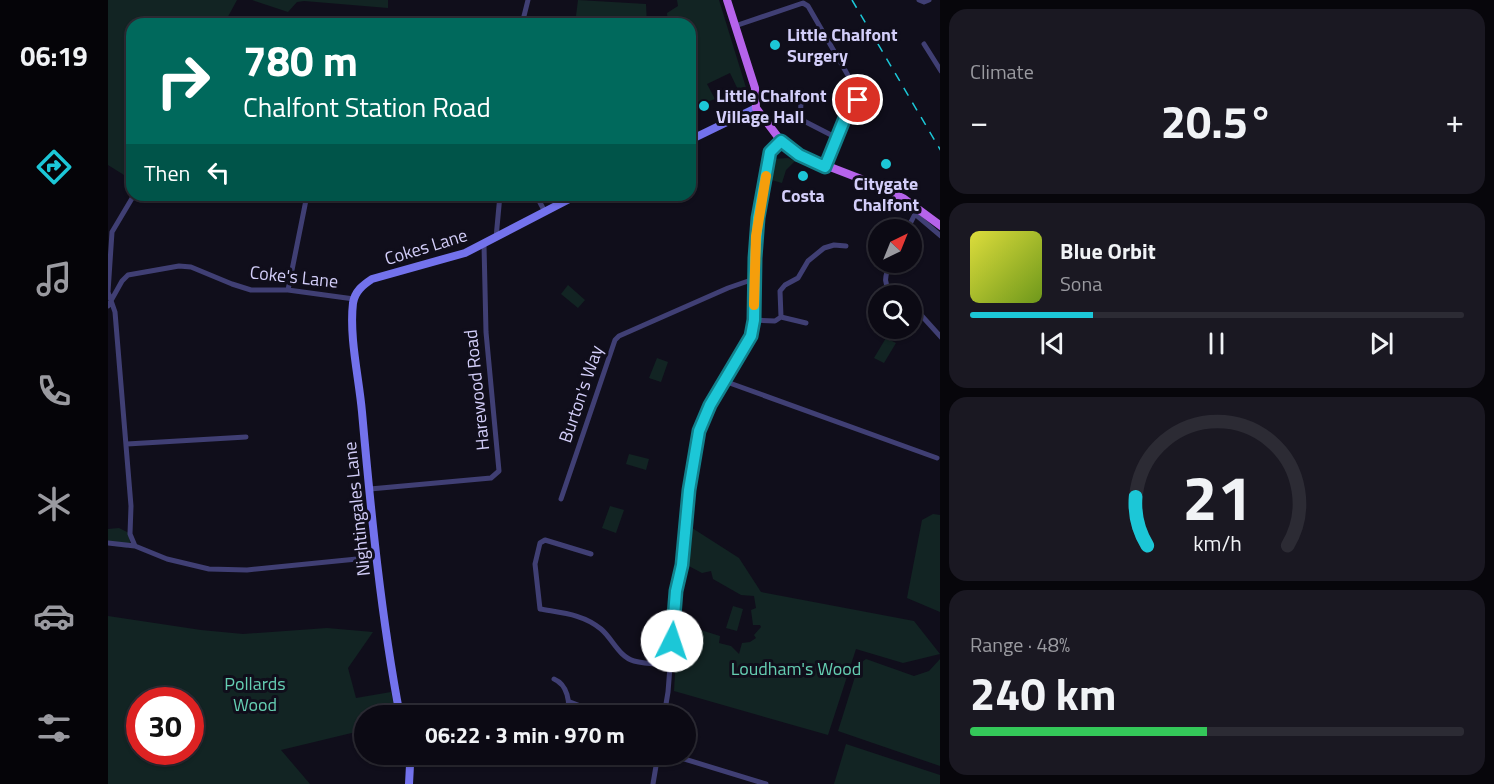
<!DOCTYPE html>
<meta charset="utf-8">
<style>
:root{--surface:#0c0a14;--page:#1a1822;--text:#f1f3f6;--muted:#9a9aa0;--line:#2c2b34;--accent:#1cc7d7}
body{margin:0;font-family:"Titillium Web",sans-serif;background:var(--page);color:var(--text);height:100vh;display:flex;flex-direction:column;font-size:22px;white-space:nowrap}
*{box-sizing:border-box;margin:0}
p{font-size:20px;color:var(--muted)}
.icon{flex:none;width:33px;height:33px;fill:none;stroke:currentColor;stroke-width:2;stroke-linecap:round;stroke-linejoin:round}
.map{position:relative;flex:1;overflow:hidden}
.sheet{display:flex;flex-direction:column;gap:9px;padding:9px;background:#07060b;width:554px}
.sheet>*{flex:none}
.guide{position:absolute;left:18px;top:18px;width:570px;height:183px;border-radius:18px;box-shadow:0 2px 4px #0004,0 0 0 2px var(--line);background:#00695c;color:#fff;overflow:hidden}
.needle{width:39px;rotate:43deg}
.tools{position:absolute;left:760px;top:219px;display:grid;gap:12px}
.tools a{display:grid;place-items:center;width:54px;height:54px;border-radius:50%;background:var(--surface);box-shadow:0 2px 4px #0004,0 0 0 2px var(--line);font-size:30px}
.speed{position:absolute;left:18px;top:687px;display:flex;gap:12px;font-size:30px;font-weight:700;text-align:center}
.speed>*{display:grid;place-content:center;width:78px;height:78px;border-radius:50%;background:var(--surface);box-shadow:0 2px 4px #0004,0 0 0 2px var(--line);line-height:1}
.speed .limit{border:9px solid #d22;background:#fff;color:#111}
.pin{position:absolute;display:grid;place-items:center;width:51px;height:51px;color:#fff;margin:-26px;border:3px solid #fff;border-radius:50%;box-shadow:0 2px 6px #0007}
.me{position:absolute;width:66px;margin:-33px;rotate:4deg;stroke-linejoin:round;filter:drop-shadow(0 0 4px #0008)}
.turn{display:flex;align-items:center;gap:21px;height:126px;padding:0 18px;font-size:27px}
.turn .icon{width:78px;height:78px;stroke-width:2.5}
.turn b{display:block;font-size:42px;line-height:51px}
.then{display:flex;align-items:center;height:57px;padding:0 18px;background:#0003;gap:12px;font-size:22px}
.big{font-size:45px;font-weight:700;line-height:1.1}
.sheet .card{flex:1;display:flex;flex-direction:column;justify-content:center;gap:9px;min-width:0;padding:0 21px;border-radius:18px;background:var(--page)}
.sheet .dial{align-items:center;gap:0}
.dial svg{height:156px;overflow:visible;fill:none;stroke:var(--line);stroke-width:7;stroke-linecap:round;text-anchor:middle}
.dial text{fill:var(--text);stroke:none}
.song{display:flex;align-items:center;gap:18px}
.cover{width:72px;height:72px;border-radius:9px;background:linear-gradient(135deg,hsl(60 70% 55%),hsl(80 70% 35%))}
.played{height:6px;border-radius:3px;background:linear-gradient(90deg,var(--accent) 25%,var(--line) 25%)}
.keys{display:flex;justify-content:space-around;direction:ltr}
.heat{display:flex;justify-content:space-between;align-items:center;font-size:33px;direction:ltr}
.charge{height:9px;border-radius:4px;background:linear-gradient(90deg,#34c759 48%,var(--line) 0)}
.trip{position:absolute;left:246px;top:705px;width:342px;height:60px;border-radius:30px;background:var(--surface);box-shadow:0 2px 4px #0004,0 0 0 2px var(--line);font-weight:700;line-height:60px;text-align:center}
main{display:flex;flex:1;min-height:0}
.menu{display:flex;flex-direction:column;width:108px;justify-content:space-around;align-items:center;background:#050408;color:var(--muted)}
.menu .icon{width:42px;height:42px}
.menu .active{color:var(--accent)}
.menu b{font-size:27px;color:var(--text)}
.map>svg:first-child{display:block}
</style>
<main>
<nav class="menu">
<b>06:19</b>
<svg class="icon active" aria-label="directions" viewBox="0 0 24 24"><path d="M12 3l9 9-9 9-9-9zM9 14v-3h6M13 9l2 2-2 2"/></svg>
<svg class="icon" aria-label="music" viewBox="0 0 24 24"><path d="M9 18V5l10-2v13"/><circle cx="6" cy="18" r="3"/><circle cx="16" cy="16" r="3"/></svg>
<svg class="icon" aria-label="phone" viewBox="0 0 24 24"><path d="M5 4h4l2 5-3 2q2 4 5 5l2-3 5 2v4C11 20 4 13 5 4z"/></svg>
<svg class="icon" aria-label="climate" viewBox="0 0 24 24"><path d="M12 3v18M4 7l16 10M4 17L20 7"/></svg>
<svg class="icon" aria-label="car" viewBox="0 0 24 24"><path d="M5 17H2v-5l4-1 3-4h7l3 4 3 1v5h-3M9 17h6M6 11h13"/><circle cx="7" cy="17" r="2"/><circle cx="17" cy="17" r="2"/></svg>
<svg class="icon" aria-label="filters" viewBox="0 0 24 24"><path d="M4 7h16M4 17h16"/><circle cx="9" cy="7" r="2"/><circle cx="15" cy="17" r="2"/></svg>
</nav>
<div class="map">
<svg width="833" height="784" viewBox="0 0 833 784">
<rect width="100%" height="100%" fill="#100e1b"/>
<path fill="#122423" fill-rule="evenodd" d="M 0,0 L 129,0 L 116,24 L 24,24 L 24,180 L 0,165 Z
M 144,0 L 280,0 L 280,8 L 196,1 L 189,2 L 180,12 Z
M 470,0 L 538,4 L 539,24 L 467,24 Z
M 569,0 L 611,0 L 640,94 L 633,96 L 622,73 L 599,84 L 607,99 L 582,108 L 582,24 L 560,24 L 559,13 L 570,6 Z
M 680,158 L 687,161 L 678,170 L 674,183 L 660,179 L 663,172 L 664,159 Z
M 460,285 L 477,300 L 470,308 L 453,294 Z
M 778,338 L 788,343 L 776,363 L 766,358 Z
M 549,358 L 560,362 L 553,382 L 541,378 Z
M 521,454 L 541,459 L 538,470 L 518,464 Z
M 502,506 L 516,510 L 508,533 L 494,528 Z
M 825,514 L 832,515 L 832,612 L 799,598 L 814,520 Z
M 581,526 L 631,558 L 653,592 L 806,621 L 832,654 L 795,663 L 748,649 L 720,735 L 566,691 L 570,623 L 612,636 L 611,643 L 623,646 L 631,654 L 634,643 L 642,642 L 648,638 L 646,635 L 653,627 L 652,625 L 645,625 L 643,610 L 648,608 L 646,596 L 633,595 L 605,579 L 603,571 L 594,573 L 577,564 Z
M 11,528 L 21,533 L 22,542 L 19,548 L 0,545 L 0,529 Z
M 625,606 L 635,609 L 629,631 L 618,628 Z
M 0,616 L 93,630 L 135,634 L 219,628 L 265,632 L 240,668 L 248,698 L 283,692 L 288,715 L 256,716 L 256,730 L 173,750 L 202,784 L 0,784 ZM 32,700 L 82,700 L 82,752 L 32,752 Z
M 758,659 L 806,676 L 821,671 L 832,659 L 832,766 L 730,731 L 751,664 Z
M 738,744 L 832,775 L 832,784 L 726,784 Z"/>
<g fill="none" stroke-linecap="round" stroke-linejoin="round">
<path stroke="#403f74" stroke-width="5" d="M 811,0 L 816,2 L 821,0
M 414,24 L 420,0
M 627,26 L 695,3 L 700,6 L 749,91
M 816,44 L 833,71
M 688,92 L 693,103 L 692,119 L 729,138
M 717,167 L 743,103 L 750,100 L 768,108
M 582,178 L 584,179
M 26,195 L 4,232 L 0,292 L 7,312 L 23,506 L 22,534 L 27,546 L 59,559 L 101,569 L 139,570 L 269,557
M 428,195 L 437,212
M 807,214 L 833,236
M 799,230 L 808,212
M 388,238 L 392,195
M 783,262 C 776,277 774,285 788,296
M 180,290 L 199,195
M 0,306 L 14,281 L 20,275 L 71,266 L 83,267 L 124,284 L 143,290 L 180,290 L 246,299
M 804,308 L 813,315 L 833,337
M 673,317 L 698,323
M 646,320 L 667,321 L 673,317 L 672,291 L 677,285 L 690,278 L 700,261 L 716,248 L 726,245 L 738,246
M 616,381 L 829,458
M 19,444 L 138,437
M 262,489 L 383,478 L 391,471 L 378,332 L 376,245
M 453,499 L 507,340 L 511,336 L 620,288 L 646,279
M 0,543 L 27,546
M 483,554 L 437,540 L 432,543 L 427,564 L 432,609 C 454,613 475,614 493,629 C 504,638 511,657 526,661 C 537,664 551,664 563,665
M 446,679 C 460,685 462,702 460,716
M 462,702 L 499,716
M 556,716 L 560,692 L 568,591 L 574,565 L 586,453 L 591,431 L 602,405 L 643,336 L 646,320 L 647,236 L 650,218 L 662,152 L 673,141
M 560,754 L 658,784
M 545,784 L 550,754"/>
<path stroke="#7372ec" stroke-width="8" d="M 582,140 L 648,108
M 292,716 C 273,616 263,513 254,412 C 251,378 241,337 245,303 C 247,291 255,285 264,279 L 357,253 L 469,195
M 300,754 L 302,765 L 301,784"/>
<path stroke="#b663eb" stroke-width="8" d="M 619,0 L 647,88 L 648,108 L 673,141 L 691,155 L 761,182 L 795,198 L 833,226"/>
<path stroke="#1cc7d7" stroke-width="1.5" stroke-dasharray="9 8" stroke-linecap="butt" d="M 744,0 L 833,151"/>
</g>
<g fill="none" stroke-linecap="round" stroke-linejoin="round">
<g stroke="#12818c" stroke-width="15">
<path id="route" d="M 564,641 L 568,591 L 574,565 L 581,490 L 591,431 L 602,405 L 643,336 L 646,320 L 647,258 L 650,218 L 662,152 L 673,141 L 691,155 L 717,167 L 743,103 L 750,100"/>
</g>
<use href="#route" stroke="#1cc7d7" stroke-width="10"/>
<path stroke="#f59e0b" stroke-width="10" d="M 646,305 L 648,236 L 658,176"/>
</g>
<g fill="#1cc7d7" stroke="#100e1b" stroke-width="2">
<circle cx="667" cy="45" r="6"/>
<circle cx="596" cy="106" r="6"/>
<circle cx="778" cy="164" r="6"/>
<circle cx="695" cy="176" r="6"/>
</g>
<g text-anchor="middle" stroke-width="6" stroke-linejoin="round" paint-order="stroke">
<g font-size="18" font-weight="bold" fill="#d3cef9" stroke="#100e1b" text-anchor="start">
<text x="679" y="41">Little Chalfont<tspan x="679" dy="21">Surgery</tspan></text>
<text x="608" y="102">Little Chalfont<tspan x="608" dy="21">Village Hall</tspan></text>
<text x="778" y="190" text-anchor="middle">Citygate<tspan x="778" dy="21">Chalfont</tspan></text>
<text x="695" y="202" text-anchor="middle">Costa</text>
</g>
<g font-size="18" fill="#d3cef9" stroke="#100e1b">
<text transform="translate(318 247) rotate(-17)" y="6">Cokes Lane</text>
<text transform="translate(186 277) rotate(6)" y="6">Coke's Lane</text>
<text transform="translate(369 390) rotate(-96)" y="6">Harewood Road</text>
<text transform="translate(473 394) rotate(-71)" y="6">Burton's Way</text>
<text transform="translate(249 509) rotate(-96)" y="6">Nightingales Lane</text>
</g>
<g font-size="18" fill="#65ceb2" stroke="#100e1b">
<text x="688" y="675">Loudham's Wood</text>
<text x="147" y="690">Pollards<tspan x="147" dy="21">Wood</tspan></text>
</g>
</g>
</svg>
<div class="tools">
<a><svg class="needle" viewBox="-14 -14 28 28"><path d="M0-13l5 13h-10z" fill="#e53935"/><path d="M0 13l5-13h-10z" fill="#9a9aa0"/></svg></a>
<a><svg class="icon" aria-label="search" viewBox="0 0 24 24"><circle cx="10" cy="10" r="6"/><path d="M15 15l6 6"/></svg></a>
</div>
<div class="speed"><div class="limit">30</div></div>
<div class="pin" style="left:750px;top:100px;background:#d93025"><svg class="icon" aria-label="arrive" viewBox="0 0 24 24"><path d="M6 21V4h12l-3 4 3 4H6"/></svg></div>
<svg class="me" style="left:564px;top:641px" viewBox="-20 -20 40 40"><circle r="19" fill="#fff"/><path d="M0-13L10 11 0 6-10 11z" fill="#1cc7d7"/></svg>
<div class="trip">06:22 · 3 min · 970 m</div>
<div class="guide">
<div class="turn"><svg class="icon" aria-label="right" viewBox="0 0 24 24"><path d="M7 20v-9h11M14 6l5 5-5 5"/></svg><div><b>780 m</b>Chalfont Station Road</div></div>
<div class="then">Then<svg class="icon" aria-label="left" viewBox="0 0 24 24"><path d="M17 20v-9H6M10 6l-5 5 5 5"/></svg></div>
</div>
</div>
<section class="sheet">
<div class="card"><p>Climate</p>
<div class="heat"><a>−</a><b class="big">20.5°</b><a>+</a></div>
</div>
<div class="card">
<div class="song"><i class="cover"></i><div><b>Blue Orbit</b><p>Sona</p></div></div>
<div class="played"></div>
<div class="keys"><svg class="icon" aria-label="previous" viewBox="0 0 24 24"><path d="M18 5L8 12l10 7zM5 5v14"/></svg><svg class="icon" aria-label="pause" viewBox="0 0 24 24"><path d="M8 5v14M16 5v14"/></svg><svg class="icon" aria-label="next" viewBox="0 0 24 24"><path d="M6 5l10 7-10 7zM19 5v14"/></svg></div>
</div>
<div class="card dial"><svg viewBox="0 0 100 80">
<path d="M14 69A42 42 0 1 1 86 69"/>
<path d="M14 69A42 42 0 0 1 8 44" stroke="#1cc7d7"/>
<text x="50" y="56" font-size="32" font-weight="700">21</text>
<text x="50" y="72" font-size="11">km/h</text>
</svg></div>
<div class="card"><p>Range · 48%</p><b class="big">240 km</b><div class="charge"></div></div>
</section>
</main>
